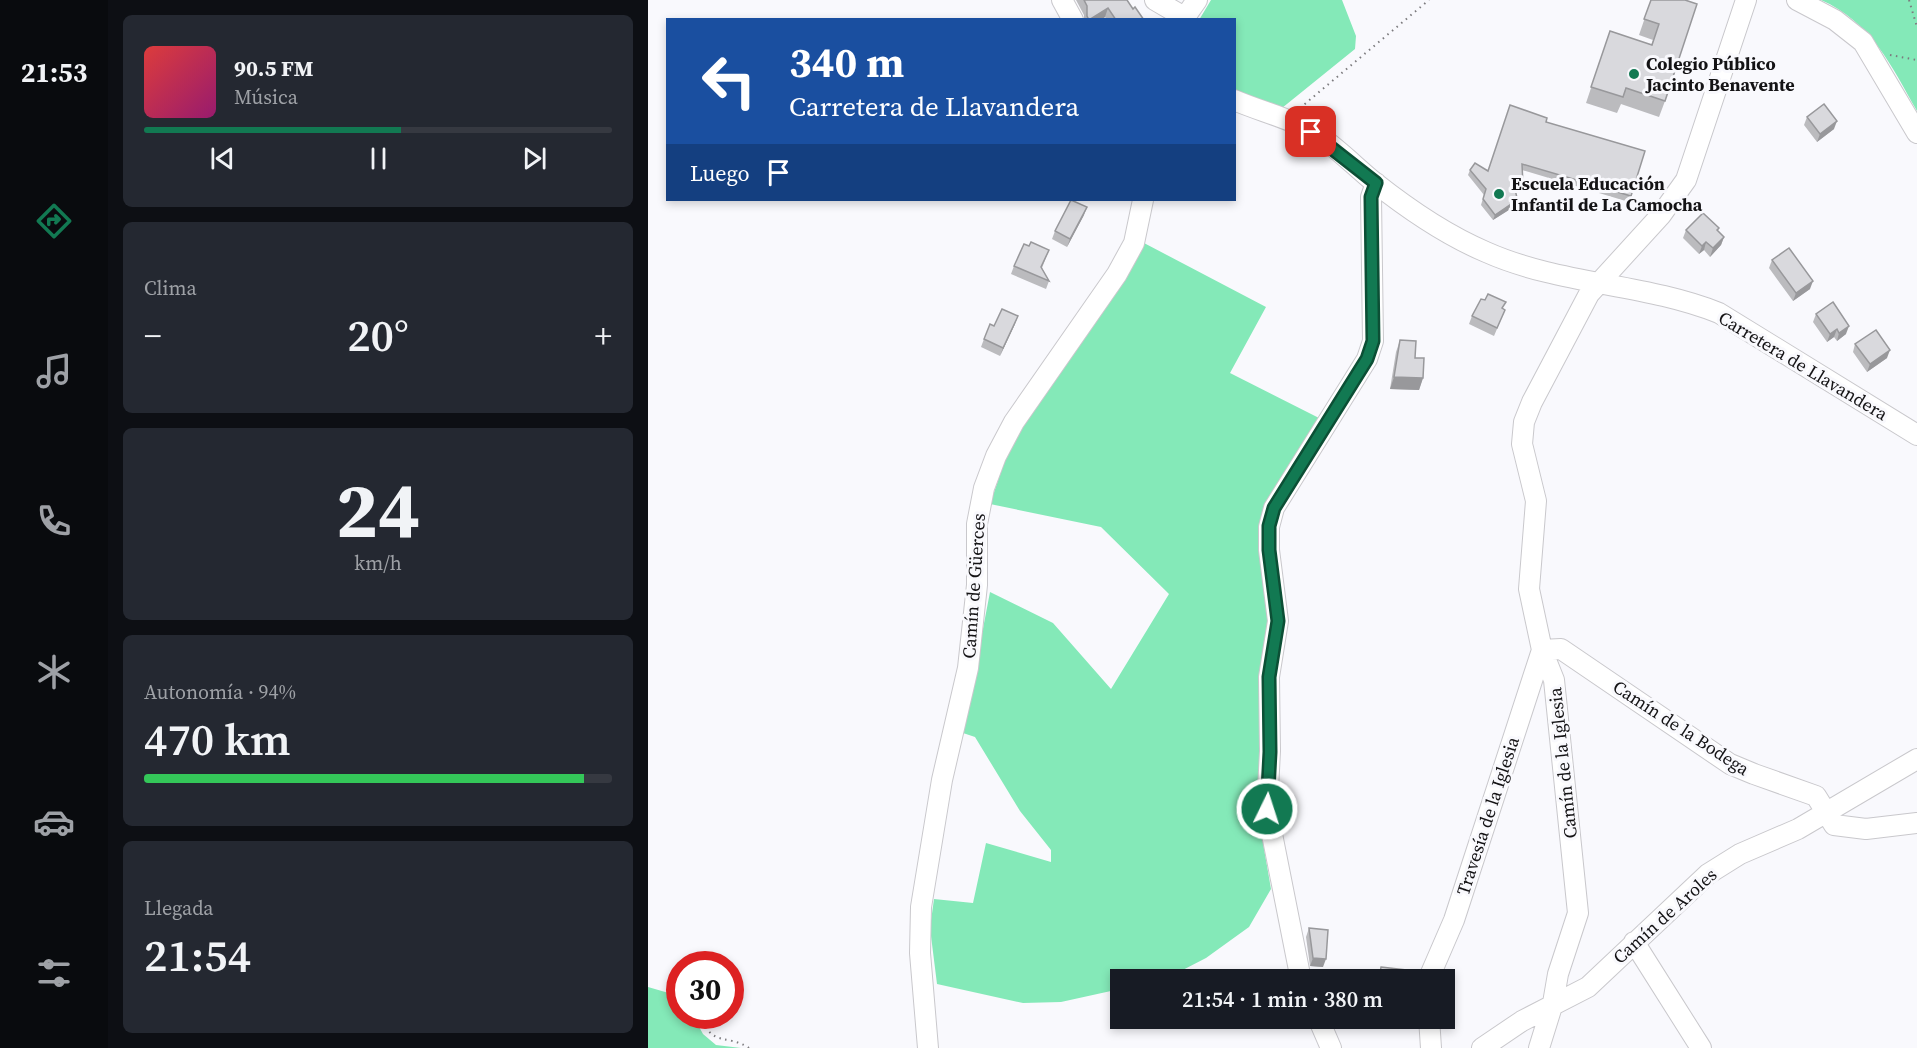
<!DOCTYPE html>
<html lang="es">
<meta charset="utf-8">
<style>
:root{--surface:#171b24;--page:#242831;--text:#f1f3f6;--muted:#9ea1a6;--line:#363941;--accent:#127952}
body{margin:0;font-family:"Source Serif 4",serif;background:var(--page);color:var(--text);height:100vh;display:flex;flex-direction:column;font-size:22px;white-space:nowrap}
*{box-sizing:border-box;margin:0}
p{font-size:20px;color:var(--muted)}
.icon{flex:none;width:33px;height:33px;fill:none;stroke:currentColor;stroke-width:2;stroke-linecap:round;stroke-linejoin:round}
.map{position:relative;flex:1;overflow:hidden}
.sheet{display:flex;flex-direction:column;gap:15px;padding:15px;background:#0d0f14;width:540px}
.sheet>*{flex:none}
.banner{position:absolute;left:18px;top:18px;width:570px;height:183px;border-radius:0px;box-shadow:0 3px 9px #0003;background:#1a4fa0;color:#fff;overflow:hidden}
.speed{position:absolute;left:18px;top:951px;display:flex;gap:12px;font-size:30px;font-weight:700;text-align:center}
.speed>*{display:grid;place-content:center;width:78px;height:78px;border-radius:50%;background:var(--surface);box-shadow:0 3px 9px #0003;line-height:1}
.speed .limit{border:9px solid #d22;background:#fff;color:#111}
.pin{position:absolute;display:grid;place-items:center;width:51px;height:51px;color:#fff;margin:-26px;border-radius:12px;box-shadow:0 3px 9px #0006}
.me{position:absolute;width:66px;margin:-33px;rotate:4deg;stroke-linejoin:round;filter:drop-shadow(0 0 4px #0008)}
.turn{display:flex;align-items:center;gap:21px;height:126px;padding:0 24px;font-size:27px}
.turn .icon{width:78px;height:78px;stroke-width:2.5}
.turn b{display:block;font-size:42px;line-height:51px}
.then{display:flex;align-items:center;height:57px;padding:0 24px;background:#0003;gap:12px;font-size:22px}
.big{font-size:45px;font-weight:600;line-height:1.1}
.sheet .widget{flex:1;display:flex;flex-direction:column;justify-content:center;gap:9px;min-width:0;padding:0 21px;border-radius:9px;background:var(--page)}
.sheet .dial{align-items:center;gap:0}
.dial b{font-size:78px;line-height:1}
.song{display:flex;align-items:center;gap:18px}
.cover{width:72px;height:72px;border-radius:9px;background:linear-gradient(135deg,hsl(0 70% 55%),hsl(320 70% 35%))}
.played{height:6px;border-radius:3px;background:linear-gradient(90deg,var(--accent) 55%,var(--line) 55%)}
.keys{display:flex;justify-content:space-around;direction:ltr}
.heat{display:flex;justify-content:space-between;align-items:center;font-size:33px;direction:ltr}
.charge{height:9px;border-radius:4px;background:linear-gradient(90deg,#34c759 94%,var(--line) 0)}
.trip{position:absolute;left:462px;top:969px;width:345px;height:60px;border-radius:0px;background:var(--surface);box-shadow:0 3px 9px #0003;font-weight:600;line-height:60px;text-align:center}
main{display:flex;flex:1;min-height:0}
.menu{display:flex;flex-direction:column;width:108px;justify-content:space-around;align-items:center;background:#090b0e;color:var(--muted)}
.menu .icon{width:42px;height:42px}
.menu .on{color:var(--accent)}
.menu b{font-size:27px;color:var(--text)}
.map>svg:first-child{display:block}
</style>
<main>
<nav class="menu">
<b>21:53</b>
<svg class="icon on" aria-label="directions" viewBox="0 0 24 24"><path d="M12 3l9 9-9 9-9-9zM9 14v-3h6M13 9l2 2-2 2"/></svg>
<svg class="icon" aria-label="music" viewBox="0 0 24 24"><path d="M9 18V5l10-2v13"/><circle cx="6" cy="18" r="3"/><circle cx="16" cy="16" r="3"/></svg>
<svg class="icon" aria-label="phone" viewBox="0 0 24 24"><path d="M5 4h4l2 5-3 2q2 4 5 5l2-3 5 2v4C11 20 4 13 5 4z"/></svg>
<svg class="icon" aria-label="climate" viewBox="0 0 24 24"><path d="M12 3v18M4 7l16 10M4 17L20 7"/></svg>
<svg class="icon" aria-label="car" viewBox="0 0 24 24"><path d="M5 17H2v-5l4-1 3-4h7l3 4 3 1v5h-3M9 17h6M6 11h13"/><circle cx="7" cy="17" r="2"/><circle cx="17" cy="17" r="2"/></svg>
<svg class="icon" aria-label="filters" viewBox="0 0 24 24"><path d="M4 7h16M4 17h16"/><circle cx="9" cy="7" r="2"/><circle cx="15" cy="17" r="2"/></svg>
</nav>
<section class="sheet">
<div class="widget">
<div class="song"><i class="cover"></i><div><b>90.5 FM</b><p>Música</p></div></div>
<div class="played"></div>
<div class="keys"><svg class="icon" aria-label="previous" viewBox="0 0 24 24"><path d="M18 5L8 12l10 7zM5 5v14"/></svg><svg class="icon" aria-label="pause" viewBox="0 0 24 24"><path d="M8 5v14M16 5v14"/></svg><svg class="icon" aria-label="next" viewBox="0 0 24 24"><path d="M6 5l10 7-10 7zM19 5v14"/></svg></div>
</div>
<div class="widget"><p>Clima</p>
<div class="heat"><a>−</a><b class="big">20°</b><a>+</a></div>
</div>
<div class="widget dial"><b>24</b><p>km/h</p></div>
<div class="widget"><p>Autonomía · 94%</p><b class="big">470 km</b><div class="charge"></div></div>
<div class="widget"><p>Llegada</p><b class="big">21:54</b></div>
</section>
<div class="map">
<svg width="1269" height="1048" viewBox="0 0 1269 1048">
<rect width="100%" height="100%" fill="#f9f9fd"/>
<path fill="#84e9b8" d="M 563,0 L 694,0 L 708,36 L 707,49 L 634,108 L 587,90 L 586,20 L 551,20 Z
M 1173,0 L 1269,0 L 1269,111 C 1243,65 1223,22 1173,0 Z
M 496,243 L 618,307 L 582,373 L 671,418 L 612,519 L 623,622 L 609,808 L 623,889 L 601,927 L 558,958 L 525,975 L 500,976 L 499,979 L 472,980 L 472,989 L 413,1002 L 375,1003 L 289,984 L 282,928 L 286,899 L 325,903 L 338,843 L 403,862 L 403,850 L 372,811 L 327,737 L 315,733 L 342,592 L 405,623 L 463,689 L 521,594 L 453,527 L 342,504 L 366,434 L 459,303 Z
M 0,987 L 31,996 L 32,1016 L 45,1016 L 55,1034 L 68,1045 L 93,1048 L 0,1048 Z"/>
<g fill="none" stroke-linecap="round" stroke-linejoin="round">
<g stroke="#c9c8cc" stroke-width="22">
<path id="minor" d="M 414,0 L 425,20
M 507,0 L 536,17
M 1149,0 L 1187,20 L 1215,42 L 1269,133
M 535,20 L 549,0
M 586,100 C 616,113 647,119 674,138 C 692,151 709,168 726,182 C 760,209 798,235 838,252 C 912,285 996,283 1071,313 L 1269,435
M 894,650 L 913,649 L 1082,764 L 1106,774 L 1168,796 L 1186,825 L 1218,829 L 1269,823
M 986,942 L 1053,1048
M 653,980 L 619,809 L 622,751 L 621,677 L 630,621 L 621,550 L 621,527 L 626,508 L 719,359 L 725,341 L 723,197 L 728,183
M 780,980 L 806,920 L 894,650
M 670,1018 L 683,1048
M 781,1018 L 783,1048
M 280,1048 L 272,953 L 273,907 L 294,780 L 320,668 L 329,585 L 329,524 L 336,488 L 348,456 L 366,422 L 469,274 L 486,243 L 495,200
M 834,1048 L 874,1021 L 940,987 L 1060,874 L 1092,854 L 1150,829 L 1269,759
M 891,1048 L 905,1003 L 910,974 L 930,913 L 906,680 L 894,650 L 881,589 L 888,501 L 874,444 L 876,422 L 884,402 L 941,294 L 1013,215 L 1038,180 L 1098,0"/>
</g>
<path stroke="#7c7b7e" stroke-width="2" stroke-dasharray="1.5 4.5" stroke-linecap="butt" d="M 1261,0 L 1269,27
M 1242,55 L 1269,60
M 652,108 L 781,0
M 53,1016 C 64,1048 78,1033 101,1048"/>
<use href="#minor" stroke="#fff" stroke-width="20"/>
</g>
<path fill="#bbbbbe" d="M 428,0 L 479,0 L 485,9 L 496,20 L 459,20 L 457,17 L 453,20 L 436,20 L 436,15 Z
M 1003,0 L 1037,0 L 1017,101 L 1011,117 L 973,104 L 969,113 L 938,103 L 962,31 L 1003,45 L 1005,40 L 991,35 Z
M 1159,117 L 1186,129 L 1169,142 L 1156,125 Z
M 898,122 L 997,151 L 981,202 L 874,170 L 875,185 L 873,190 L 868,193 L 867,204 L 864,208 L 845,220 L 833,205 L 836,195 L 820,175 L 822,170 L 840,171 Z
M 436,215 L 419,247 L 404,239 L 407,231 Z
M 1071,228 L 1070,231 L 1076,237 L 1073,245 L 1062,257 L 1056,250 L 1051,254 L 1035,238 L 1038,230 Z
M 381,246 L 401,250 L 394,268 L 401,281 L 398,289 L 363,274 L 366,266 Z
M 1124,260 L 1162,289 L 1145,301 L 1121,268 Z
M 855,309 L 857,310 L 846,336 L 821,324 L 824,316 Z
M 1168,314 L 1198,334 L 1189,341 L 1186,337 L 1179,342 L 1165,322 Z
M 367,324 L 352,356 L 333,347 L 336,339 L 346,326 Z
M 752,340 L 767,358 L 775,378 L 771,390 L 742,389 L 748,352 Z
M 1207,344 L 1239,358 L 1219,372 L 1205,352 Z
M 661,928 L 675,967 L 662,966 L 658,937 Z"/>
<path fill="#98989b" d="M 460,8 L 457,17 L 453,20 L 442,20 Z
M 1189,121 L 1186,129 L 1169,142 L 1172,134 Z
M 875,185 L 873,190 L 865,194 L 867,189 Z
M 869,198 L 867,204 L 864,208 L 845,220 L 847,215 Z
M 439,207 L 436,215 L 419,247 L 422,239 Z
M 1076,237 L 1073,245 L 1062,257 L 1065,248 Z
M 1058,242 L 1056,250 L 1051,254 L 1054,246 Z
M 1165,281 L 1162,289 L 1145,301 L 1148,293 Z
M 370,316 L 367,324 L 352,356 L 355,348 Z
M 1201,326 L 1198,334 L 1189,341 L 1191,333 Z
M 1189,329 L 1186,337 L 1179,342 L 1182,334 Z
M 1242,350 L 1239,358 L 1219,372 L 1222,364 Z
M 746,377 L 775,378 L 771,390 L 742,389 Z
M 665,958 L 678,959 L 675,967 L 662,966 Z"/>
<path fill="#d9d9dd" stroke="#98989b" stroke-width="1.5" d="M 436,0 L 479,0 L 485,9 L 487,7 L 496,20 L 468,20 L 460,8 L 441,20 L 439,16 L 439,6 Z
M 1003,0 L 1037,0 L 1049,4 L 1017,101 L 978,88 L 975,97 L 943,87 L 962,31 L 1004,45 L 1011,24 L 996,19 Z
M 1176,104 L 1189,121 L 1172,134 L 1159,117 Z
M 862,105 L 899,118 L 898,122 L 997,151 L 983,196 L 874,164 L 875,185 L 867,189 L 869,198 L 866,202 L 847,215 L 835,199 L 838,189 L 822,170 L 827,163 L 840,171 Z
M 423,200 L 439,207 L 422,239 L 407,231 Z
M 1055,213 L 1071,228 L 1069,230 L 1076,237 L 1065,248 L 1058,242 L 1054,246 L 1038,230 Z
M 383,242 L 401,250 L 393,267 L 401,281 L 366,266 L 376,244 L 381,246 Z
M 1141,248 L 1165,281 L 1148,293 L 1124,260 Z
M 840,294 L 858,302 L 854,308 L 857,310 L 849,328 L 824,316 L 833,299 L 837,300 Z
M 1185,302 L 1201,326 L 1191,333 L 1189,329 L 1182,334 L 1168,314 Z
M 354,309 L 370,316 L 355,348 L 336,339 L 342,324 L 346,326 Z
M 1228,330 L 1242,350 L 1222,364 L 1207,344 Z
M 752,340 L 768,341 L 767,358 L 776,358 L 775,378 L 746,377 Z
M 661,928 L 680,930 L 678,959 L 665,958 Z
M 733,967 L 758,970 L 757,980 L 731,980 Z"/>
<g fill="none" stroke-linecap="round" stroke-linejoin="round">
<g stroke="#0c4f35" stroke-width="15">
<path id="route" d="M 619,809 L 622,752 L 621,677 L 630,621 L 621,550 L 621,526 L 626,508 L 719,359 L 725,341 L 723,197 L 728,183 L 663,132"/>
</g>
<use href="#route" stroke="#127952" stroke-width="10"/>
</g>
<g fill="#127952" stroke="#f9f9fd" stroke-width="2">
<circle cx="986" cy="74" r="6"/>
<circle cx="851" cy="194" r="6"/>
</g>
<g text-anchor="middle" stroke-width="6" stroke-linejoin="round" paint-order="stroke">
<g font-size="18" font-weight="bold" fill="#141315" stroke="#f9f9fd" text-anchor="start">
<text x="998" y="70">Colegio Público<tspan x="998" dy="21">Jacinto Benavente</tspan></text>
<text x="863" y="190">Escuela Educación<tspan x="863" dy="21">Infantil de La Camocha</tspan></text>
</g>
<g font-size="18" fill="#141315" stroke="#f9f9fd">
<text transform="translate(1155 366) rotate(31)" y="6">Carretera de Llavandera</text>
<text transform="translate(326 586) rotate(-86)" y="6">Camín de Güerces</text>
<text transform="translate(1033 728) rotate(33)" y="6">Camín de la Bodega</text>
<text transform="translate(915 763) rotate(-96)" y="6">Camín de la Iglesia</text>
<text transform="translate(840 816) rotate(-72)" y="6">Travesía de la Iglesia</text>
<text transform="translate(1017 916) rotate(-42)" y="6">Camín de Aroles</text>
</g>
</g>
</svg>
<div class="speed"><div class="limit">30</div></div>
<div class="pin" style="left:663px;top:132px;background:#d93025"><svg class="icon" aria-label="arrive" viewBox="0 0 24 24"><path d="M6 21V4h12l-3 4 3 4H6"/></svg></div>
<svg class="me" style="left:619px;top:809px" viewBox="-20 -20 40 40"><circle r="17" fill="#127952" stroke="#fff" stroke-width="3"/><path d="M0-11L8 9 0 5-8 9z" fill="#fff"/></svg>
<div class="trip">21:54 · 1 min · 380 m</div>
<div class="banner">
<div class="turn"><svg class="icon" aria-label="left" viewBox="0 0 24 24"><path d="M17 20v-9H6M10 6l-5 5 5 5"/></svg><div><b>340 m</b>Carretera de Llavandera</div></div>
<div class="then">Luego<svg class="icon" aria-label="arrive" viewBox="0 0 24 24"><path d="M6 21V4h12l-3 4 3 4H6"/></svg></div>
</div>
</div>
</main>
